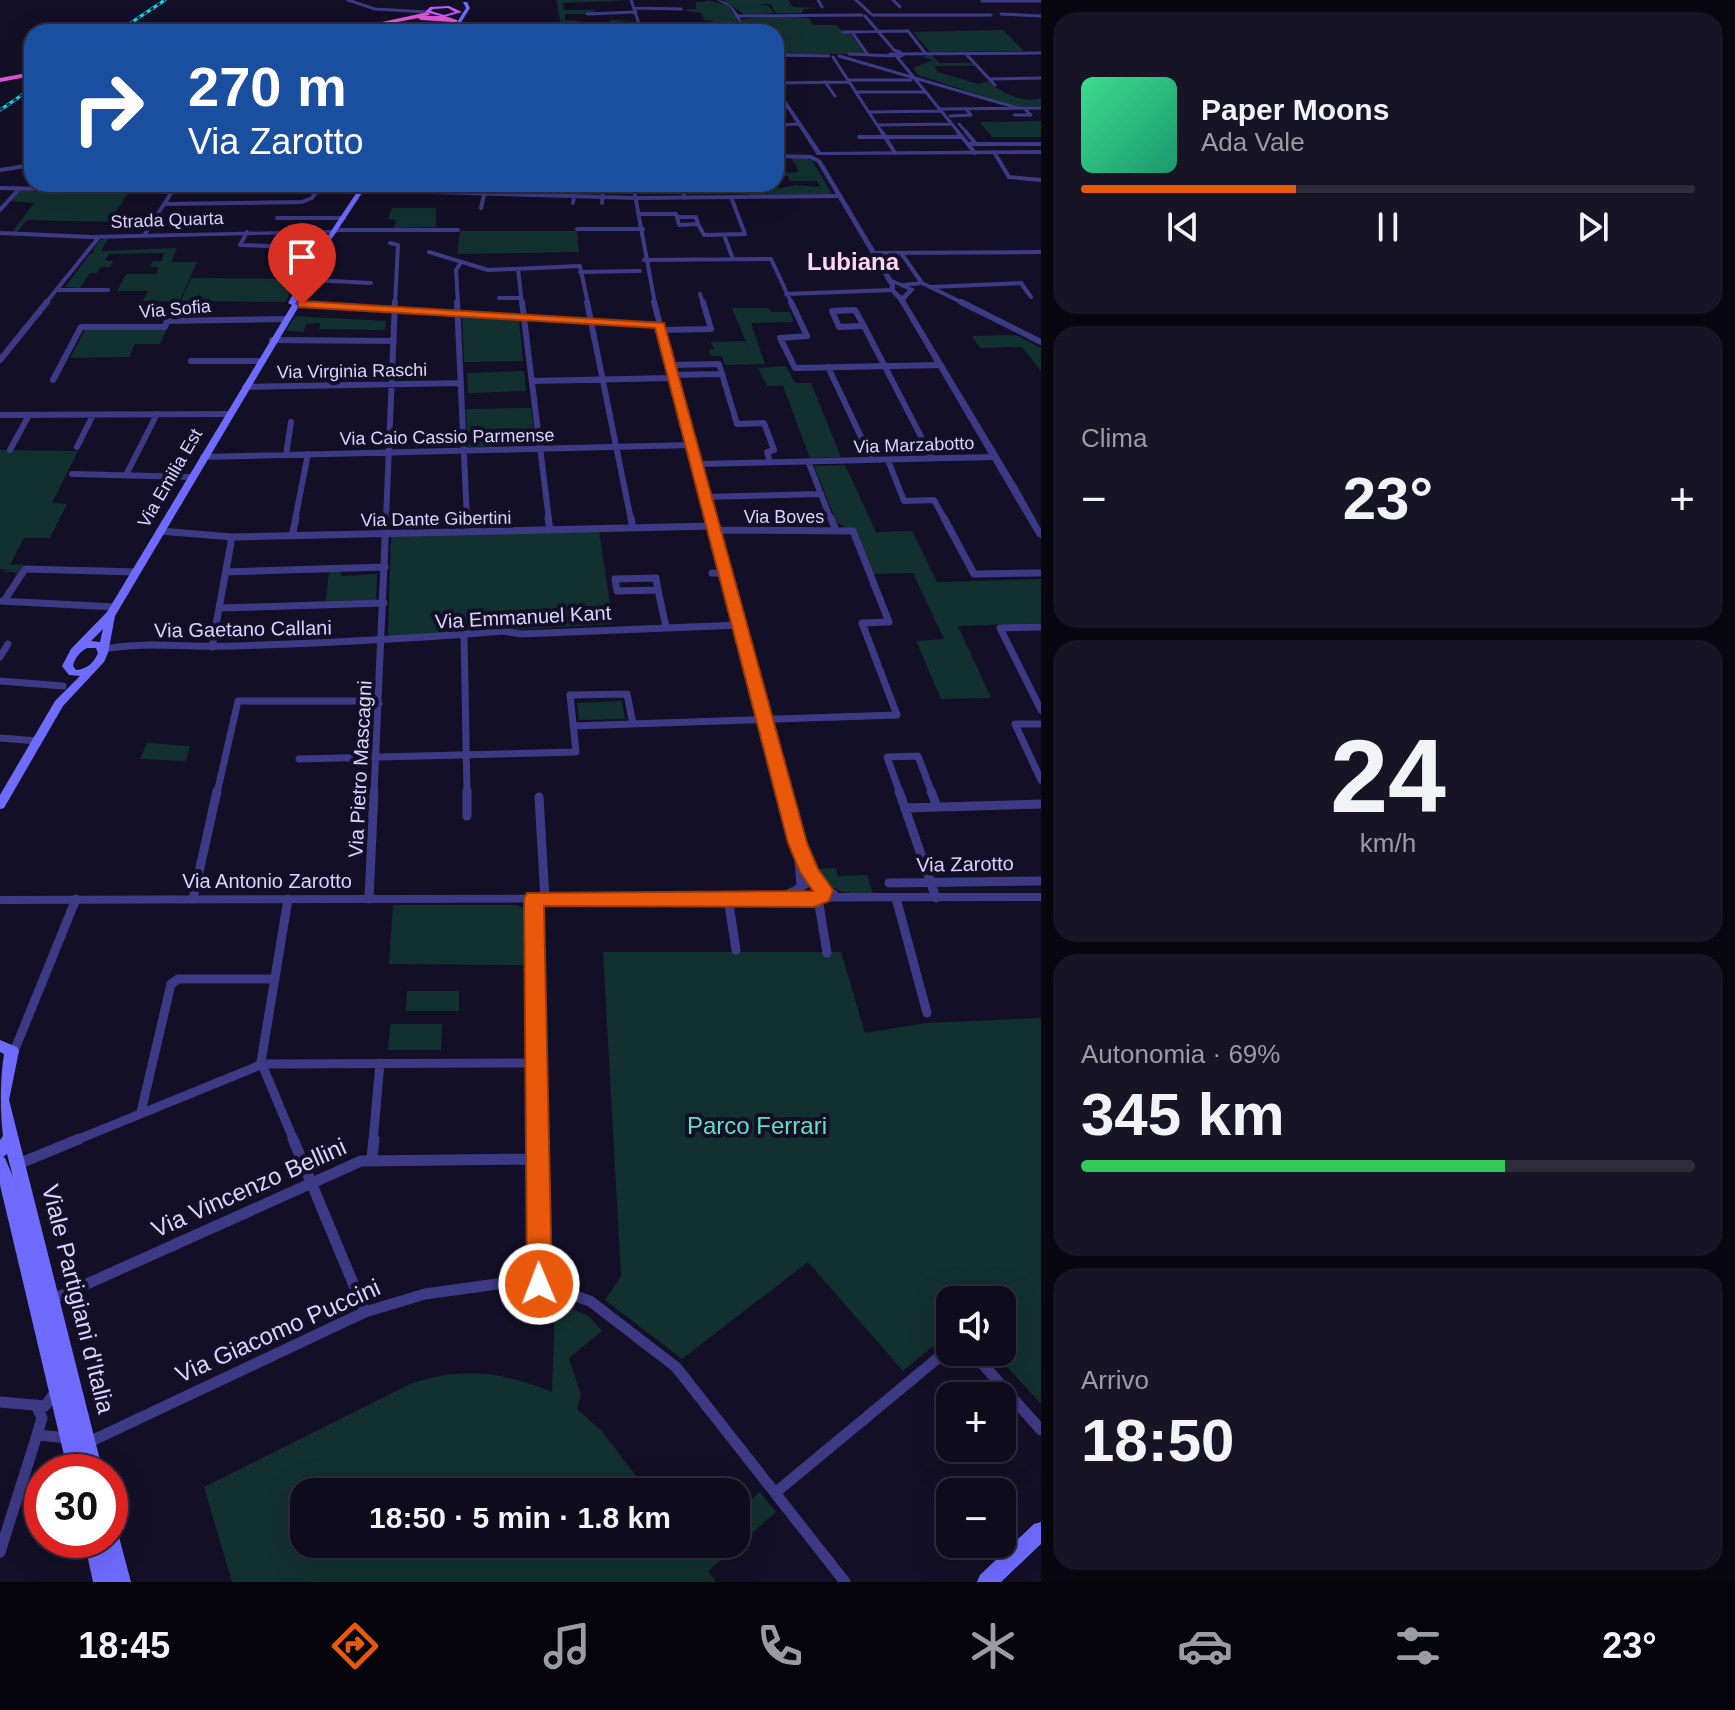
<!DOCTYPE html>
<html lang="it">
<meta charset="utf-8">
<style>
:root{--surface:#0e0b1c;--page:#171425;--text:#f1f3f6;--muted:#9b9ba3;--line:#2e2b3b;--accent:#ea580c}
body{margin:0;font-family:Helvetica,sans-serif;background:var(--page);color:var(--text);height:100vh;display:flex;flex-direction:column;font-size:30px;white-space:nowrap}
*{box-sizing:border-box;margin:0}
p{font-size:26px;color:var(--muted)}
.icon{flex:none;width:44px;height:44px;fill:none;stroke:currentColor;stroke-width:2;stroke-linecap:round;stroke-linejoin:round}
.map{position:relative;flex:1;overflow:hidden}
.side{display:flex;flex-direction:column;gap:12px;padding:12px;background:#08060f;width:694px}
.side>*{flex:none}
.guide{position:absolute;left:24px;top:24px;width:760px;height:168px;border-radius:24px;box-shadow:0 8px 32px #0002,0 0 0 2px var(--line);background:#1a4fa0;color:#fff;overflow:hidden}
.fabs{position:absolute;left:936px;top:1286px;display:grid;gap:16px}
.fabs a{display:grid;place-items:center;width:80px;height:80px;border-radius:16px;background:var(--surface);box-shadow:0 8px 32px #0002,0 0 0 2px var(--line);font-size:40px}
.speed{position:absolute;left:24px;top:1454px;display:flex;gap:16px;font-size:40px;font-weight:700;text-align:center}
.speed>*{display:grid;place-content:center;width:104px;height:104px;border-radius:50%;background:var(--surface);box-shadow:0 8px 32px #0002,0 0 0 2px var(--line);line-height:1}
.speed .limit{border:12px solid #d22;background:#fff;color:#111}
.pin{position:absolute;display:grid;place-items:center;width:68px;height:68px;color:#fff;margin:-82px -34px;border-radius:50% 50% 50% 0;rotate:-45deg;box-shadow:0 0 8px #0007}
.pin .icon{rotate:45deg}
.me{position:absolute;width:88px;margin:-44px;rotate:359deg;stroke-linejoin:round;filter:drop-shadow(0 0 6px #0008)}
.turn{display:flex;align-items:center;gap:28px;height:168px;padding:0 32px;font-size:36px}
.turn .icon{width:104px;height:104px;stroke-width:2.5}
.turn b{display:block;font-size:56px;line-height:68px}
.big{font-size:60px;font-weight:700;line-height:1.1}
.side .card{flex:1;display:flex;flex-direction:column;justify-content:center;gap:12px;min-width:0;padding:0 28px;border-radius:24px;background:var(--page)}
.side .dial{align-items:center;gap:0}
.dial b{font-size:104px;line-height:1}
.song{display:flex;align-items:center;gap:24px}
.cover{width:96px;height:96px;border-radius:12px;background:linear-gradient(135deg,hsl(150 70% 55%),hsl(160 70% 35%))}
.played{height:8px;border-radius:4px;background:linear-gradient(90deg,var(--accent) 35%,var(--line) 35%)}
.keys{display:flex;justify-content:space-around;direction:ltr}
.heat{display:flex;justify-content:space-between;align-items:center;font-size:44px;direction:ltr}
.charge{height:12px;border-radius:6px;background:linear-gradient(90deg,#34c759 69%,var(--line) 0)}
.trip{position:absolute;left:290px;top:1478px;width:460px;height:80px;border-radius:24px;background:var(--surface);box-shadow:0 8px 32px #0002,0 0 0 2px var(--line);font-weight:700;line-height:80px;text-align:center}
.tabs{display:flex;height:128px;justify-content:space-around;align-items:center;background:#06040b;color:var(--muted)}
.tabs .icon{width:56px;height:56px}
.tabs .current{color:var(--accent)}
.tabs b{font-size:36px;color:var(--text)}
main{display:flex;flex:1;min-height:0}
.map>svg:first-child{display:block}
</style>
<main>
<div class="map">
<svg width="1041" height="1582" viewBox="0 0 1041 1582">
<rect width="100%" height="100%" fill="#130f26"/>
<path fill="#12302f" d="M 556,0 L 629,0 L 563,3 L 564,10 L 597,10 L 593,12 L 598,14 L 565,14 L 565,20 C 582,21 594,24 610,24 L 610,20 L 635,20 L 614,22 L 637,26 L 562,28 Z
M 706,0 L 728,5 L 738,22 L 715,25 L 713,21 L 704,20 L 701,13 L 681,10 L 696,9 L 696,2 L 690,2 L 707,2 Z
M 723,0 L 788,0 L 793,7 L 821,8 L 803,9 L 802,13 L 776,13 L 770,4 L 759,4 L 769,6 L 774,13 L 745,15 Z
M 778,16 L 809,18 L 813,25 L 837,25 L 843,32 L 850,32 L 865,54 L 785,54 L 776,41 L 776,32 L 770,32 L 767,27 L 747,28 L 741,19 Z
M 1003,30 L 1024,51 L 930,52 L 913,32 Z
M 931,54 L 939,63 L 973,63 L 975,66 L 934,66 L 938,72 L 978,84 L 989,81 C 1000,93 1025,104 1041,98 L 1041,106 L 1017,107 L 918,75 L 913,68 L 933,60 L 922,57 Z
M 1041,121 L 1041,137 L 992,137 L 980,122 Z
M 791,157 L 812,160 L 832,194 L 749,195 L 747,191 L 685,192 L 684,189 L 695,189 L 694,184 L 740,184 L 742,189 L 771,186 L 774,189 L 795,185 L 820,187 L 817,181 L 790,181 L 788,176 L 782,176 L 780,173 L 799,172 Z
M 85,184 L 135,184 L 108,222 L 27,220 L 17,232 L 12,232 L 34,203 L 10,201 L 19,190 L 77,194 Z
M 392,208 L 436,208 L 436,227 L 394,228 L 396,220 L 388,219 Z
M 460,231 L 577,231 L 579,252 L 457,254 Z
M 108,238 L 101,251 L 177,248 L 171,262 L 197,262 L 179,302 L 143,301 L 148,291 L 117,291 L 126,274 L 156,274 L 159,267 L 150,267 L 153,261 L 162,261 L 164,253 L 109,254 L 105,260 L 113,261 L 110,267 L 101,267 L 97,273 L 90,273 L 80,288 L 65,287 L 90,254 L 94,253 L 93,250 L 100,240 Z
M 191,278 L 296,279 L 286,302 L 181,301 Z
M 732,308 L 768,308 L 771,312 L 790,312 L 794,322 L 751,323 L 765,364 L 725,365 L 722,356 L 711,356 L 709,350 L 714,349 L 711,342 L 745,341 L 749,349 Z
M 295,316 L 386,321 L 385,330 L 319,329 L 321,323 L 306,324 L 304,332 L 286,331 Z
M 462,316 L 519,320 L 523,361 L 464,362 Z
M 86,328 L 167,328 L 160,344 L 135,344 L 129,357 L 70,358 Z
M 1016,335 L 1041,348 L 1041,371 L 1022,347 L 980,348 L 972,336 Z
M 786,366 L 795,383 L 811,383 L 841,457 L 810,458 L 783,386 L 767,386 L 758,368 Z
M 524,371 L 526,391 L 468,393 L 467,373 Z
M 531,408 L 536,445 L 468,447 L 466,409 Z
M 0,450 L 78,451 L 52,503 L 67,504 L 50,538 L 24,538 L 10,565 L 24,564 L 16,575 L 15,572 L 0,572 L 10,570 L 0,569 Z
M 845,465 L 876,532 L 912,531 L 937,582 L 1041,579 L 1041,623 L 958,626 L 991,698 L 941,699 L 916,641 L 944,639 L 913,573 L 872,574 L 854,531 L 837,523 L 814,466 Z
M 599,531 L 613,624 L 388,637 L 391,536 Z
M 341,571 L 341,576 L 377,574 L 376,600 L 326,601 L 329,572 Z
M 622,701 L 625,719 L 579,720 L 577,703 Z
M 147,743 L 190,746 L 186,761 L 140,759 Z
M 836,868 L 838,876 L 867,875 L 873,894 C 846,893 830,894 816,869 Z
M 393,905 L 518,905 L 525,910 L 525,965 L 389,964 Z
M 603,952 L 841,952 L 865,1033 L 925,1023 L 1041,1018 L 1041,1404 L 993,1352 L 1002,1352 L 1002,1300 L 950,1300 L 950,1332 L 903,1371 L 808,1262 L 682,1359 L 605,1300 L 621,1276 Z
M 407,991 L 459,991 L 459,1011 L 406,1011 Z
M 390,1024 L 442,1024 L 441,1050 L 388,1050 Z
M 555,1301 L 590,1317 L 602,1331 L 569,1358 L 581,1395 L 577,1409 L 601,1430 L 648,1492 L 304,1492 L 304,1544 L 686,1544 L 692,1552 L 701,1544 L 736,1544 L 736,1513 L 760,1492 L 776,1512 L 708,1571 L 716,1582 L 232,1582 L 204,1487 L 406,1386 C 458,1366 501,1371 552,1392 Z"/>
<g fill="none" stroke-linecap="round" stroke-linejoin="round">
<path stroke="#3d3a85" stroke-width="3" d="M 348,0 L 375,9 L 427,12
M 631,0 L 640,27
M 818,0 L 822,7
M 856,0 L 871,14
M 893,0 L 900,7
M 982,1 L 1041,1
M 634,8 L 681,9
M 587,14 L 636,12
M 1001,14 L 1041,16
M 873,15 L 991,15
M 736,16 L 862,15
M 865,16 L 894,50 L 900,52
M 745,26 L 756,25
M 589,27 L 735,26
M 843,32 L 908,31 L 926,54
M 852,32 L 868,55
M 849,54 L 892,56
M 905,54 L 899,57 L 890,54 L 1041,53
M 966,54 L 995,85
M 776,55 L 829,56
M 839,56 L 1018,108
M 833,57 L 883,134
M 897,57 L 960,134
M 989,79 L 1041,78
M 848,80 L 911,80
M 825,82 L 835,96
M 776,83 L 849,82
M 856,92 L 926,92
M 776,107 L 788,107
M 940,109 L 1041,108
M 869,112 L 942,111
M 1014,115 L 1031,115 L 1025,109
M 950,116 L 971,115 L 966,109
M 959,124 L 968,134
M 776,125 L 799,124
M 877,125 L 952,124"/>
<path stroke="#3d3a85" stroke-width="4" d="M 882,132 L 895,153
M 958,132 L 975,153
M 966,132 L 976,144
M 859,137 L 962,137
M 968,144 L 1041,144
M 994,152 L 1009,177 L 1041,180
M 0,170 L 32,165
M 633,184 L 655,304
M 680,184 L 685,198
M 320,186 L 353,189
M 0,188 L 46,189 L 50,184
M 361,190 L 636,198 L 840,196
M 573,203 L 575,189
M 602,203 L 603,190
M 164,204 L 302,202 L 312,198 L 322,184
M 481,208 L 484,195
M 0,210 L 19,189
M 640,214 L 676,214 L 677,217
M 677,217 L 696,217 L 698,224 L 679,225 Z
M 277,218 L 344,218
M 698,224 L 704,235 L 745,234 L 731,197
M 577,229 L 643,229
M 336,230 L 458,230
M 247,232 L 240,245 L 322,248
M 145,234 L 177,184
M 724,235 L 733,259
M 390,243 L 398,245 L 395,304
M 429,252 L 488,270 L 580,266 L 588,304
M 874,253 L 1041,252
M 901,253 L 922,283 L 965,304
M 644,260 L 771,259 L 792,304
M 518,269 L 522,304
M 580,272 L 640,271
M 310,280 L 371,283
M 903,285 L 922,283
M 931,287 L 1021,283 L 1031,297
M 56,290 L 108,290
M 700,294 L 703,304
M 786,294 L 892,290
M 499,298 L 521,298
M 45,304 L 99,237
M 458,304 L 456,270 L 460,264"/>
<path stroke="#3d3a85" stroke-width="6" d="M 457,302 L 467,520
M 522,302 L 549,520
M 587,302 L 631,520
M 654,302 L 712,520
M 791,302 L 807,336 L 780,338 L 795,368 L 940,365
M 961,302 L 1041,342
M 298,304 L 660,325
M 855,310 L 864,326 L 839,327 L 832,311 Z
M 864,326 L 932,458
M 661,330 L 711,329 L 703,302
M 272,340 L 394,341
M 0,360 L 47,302
M 191,361 L 260,361
M 670,365 L 719,364 L 737,424 L 764,423 L 774,450 L 767,452 L 770,462
M 828,367 L 872,460
M 673,375 L 722,374
M 53,380 L 81,327 L 165,327 L 167,321 L 284,319
M 532,381 L 674,378
M 245,387 L 461,383
M 0,415 L 229,414
M 77,447 L 93,415
M 10,450 L 29,415
M 286,455 L 291,422
M 203,457 L 691,445
M 888,460 L 904,501 L 934,500 L 945,520
M 808,461 L 831,520
M 697,464 L 992,457
M 72,474 L 191,477
M 126,475 L 157,414
M 705,497 L 821,494
M 295,520 L 308,454
M 386,520 L 395,302"/>
<path stroke="#3d3a85" stroke-width="7" d="M 467,518 L 468,532
M 548,518 L 550,530
M 631,518 L 633,528
M 711,518 L 784,793
M 831,518 L 836,531
M 944,518 L 974,574 L 1041,573
M 160,531 L 232,537 L 713,526
M 292,536 L 296,518
M 226,572 L 385,567
M 712,573 L 726,573
M 656,578 L 658,590 L 617,591 L 615,579 Z
M 658,590 L 666,627
M 0,601 L 115,607
M 4,601 L 25,569 L 136,572
M 219,608 L 384,603
M 1041,627 L 1000,628 L 1041,710
M 464,634 L 467,793
M 212,647 L 232,537
M 104,649 C 145,641 191,648 233,646 C 323,643 413,639 503,631 L 521,634 L 740,625
M 0,657 L 8,644
M 0,681 L 63,686
M 1041,724 L 1015,724 L 1041,780
M 573,726 L 897,715 L 862,623 L 889,622 L 853,531 L 714,530
M 0,738 L 37,741
M 299,759 L 576,752 L 570,695 L 627,694 L 633,724
M 217,793 L 238,701 L 374,701 L 379,704
M 374,793 L 386,518
M 900,793 L 887,757 L 918,756 L 932,793"/>
<path stroke="#3d3a85" stroke-width="9" d="M 467,791 L 467,816
M 783,791 C 792,824 798,857 819,884
M 899,791 L 936,898
M 931,791 L 937,807
M 539,797 L 545,899
M 905,808 L 1041,804
M 798,847 L 801,886
M 889,883 L 1041,881
M 534,898 L 537,1141
M 728,898 L 736,950
M 818,898 L 827,953
M 896,898 L 927,1013
M 193,899 L 217,791
M 288,899 L 261,1062 L 294,1141
M 369,899 L 374,791
M 13,1054 L 76,899
M 141,1112 L 171,984 L 178,979 L 275,979
M 74,1141 L 263,1064 L 536,1063
M 373,1141 L 380,1063"/>
<path stroke="#3d3a85" stroke-width="11" d="M 293,1139 L 365,1312
M 537,1139 L 539,1284
M 372,1159 L 374,1139
M 18,1164 L 79,1139
M 49,1301 L 361,1161 L 537,1159
M 972,1352 L 1041,1430
M 0,1402 L 45,1406 L 57,1390
M 36,1405 L 42,1418 L 37,1435
M 87,1443 L 365,1312 L 425,1294 L 497,1284 L 539,1284 L 590,1301 L 676,1367 L 845,1582
M 775,1493 L 950,1348
M 0,1552 L 37,1435 L 69,1438"/>
<path fill="#3d3a85" fill-rule="evenodd" d="M 716,0 C 731,1 738,12 743,25 L 741,25 L 729,6 Z
M 776,86 L 821,152 L 1041,150 L 1041,154 L 817,155 L 776,91 Z
M 776,154 L 811,155 L 821,160 L 892,279 L 915,289 L 905,300 L 1018,488 L 1041,529 L 1041,538 L 1037,536 L 899,301 L 889,290 L 890,286 L 817,162 L 810,159 L 776,158 ZM 895,284 L 908,290 L 902,296 L 895,290 Z
M 335,230 L 337,231 L 337,233 L 91,239 L 0,235 L 0,231 L 91,235 Z
M 811,877 L 837,891 L 838,893 L 1041,893 L 1041,901 L 0,904 L 0,896 L 779,894 ZM 811,886 L 823,893 L 797,894 Z"/>
<path fill="#6f6bff" fill-rule="evenodd" d="M 463,2 L 467,2 L 470,8 L 455,32 L 451,32 L 466,8 Z
M 359,189 L 364,190 L 325,249 L 295,304 L 299,306 L 115,616 L 108,653 L 104,662 L 63,706 L 4,808 L 0,809 L 0,795 L 55,701 L 80,676 L 69,675 L 62,666 L 71,649 L 107,612 L 292,305 L 288,303 L 319,249 ZM 103,629 L 100,642 L 91,641 ZM 87,648 L 96,648 L 98,653 C 94,663 87,669 76,670 L 73,666 C 75,657 80,652 87,648 Z
M 0,1040 L 17,1047 L 19,1051 L 9,1100 L 103,1472 L 68,1472 L 0,1185 L 0,1140 L 3,1136 C 0,1110 0,1080 4,1054 L 0,1052 ZM 7,1154 L 13,1177 L 5,1158 L 3,1157 Z
M 1041,1522 L 1041,1544 L 1001,1582 L 977,1582 L 980,1575 L 1034,1524 Z
M 110,1528 L 117,1530 L 119,1537 L 131,1582 L 93,1582 L 84,1540 L 110,1540 Z"/>
<path fill="#c25bff" fill-rule="evenodd" d="M 449,6 L 462,12 L 444,17 L 425,12 L 430,7 ZM 448,8 L 455,12 L 444,15 L 431,11 L 433,9 Z"/>
<path fill="#e055d1" fill-rule="evenodd" d="M 428,12 L 430,15 L 425,16 L 445,16 L 457,20 L 457,29 L 452,30 L 452,22 L 421,20 L 418,18 L 347,32 L 336,32 Z
M 32,72 L 32,76 L 0,82 L 0,78 Z"/>
<g stroke="#00e5ff" stroke-width="3">
<path id="rail" d="M 117,32 L 165,0
M 0,110 L 32,88"/>
</g>
<use href="#rail" stroke="#130f26" stroke-width="2" stroke-dasharray="4" stroke-linecap="butt"/>
</g>
<path fill="#ea580c" stroke="#983908" stroke-width="2" d="M 302,301 L 664,323 L 807,843 L 818,869 L 833,890 L 829,901 L 814,907 L 544,906 L 552,1284 L 548,1292 L 539,1296 L 530,1292 L 527,1284 L 524,898 L 527,893 L 813,891 L 800,872 L 788,843 L 655,328 L 298,307 L 298,302 Z"/>
<g text-anchor="middle" stroke-width="8" stroke-linejoin="round" paint-order="stroke">
<g font-size="18" fill="#d9d4ff" stroke="#130f26">
<text transform="translate(167 220) rotate(-2)" y="6">Strada Quarta</text>
<text transform="translate(175 309) rotate(-5)" y="6">Via Sofia</text>
<text transform="translate(352 371) rotate(-1)" y="6">Via Virginia Raschi</text>
<text transform="translate(447 437) rotate(-1)" y="6">Via Caio Cassio Parmense</text>
<text transform="translate(914 445) rotate(-2)" y="6">Via Marzabotto</text>
<text transform="translate(170 478) rotate(-60)" y="6">Via Emilia Est</text>
<text x="784" y="523">Via Boves</text>
<text transform="translate(436 519) rotate(-1)" y="6">Via Dante Gibertini</text>
</g>
<g font-size="20" fill="#d9d4ff" stroke="#130f26">
<text transform="translate(523 617) rotate(-3)" y="7">Via Emmanuel Kant</text>
<text transform="translate(243 629) rotate(-1)" y="7">Via Gaetano Callani</text>
<text transform="translate(360 769) rotate(-87)" y="7">Via Pietro Mascagni</text>
<text transform="translate(965 864) rotate(-1)" y="7">Via Zarotto</text>
<text x="267" y="888">Via Antonio Zarotto</text>
</g>
<g font-size="24" font-weight="bold" fill="#ffd6f0" stroke="#130f26">
<text x="853" y="270">Lubiana</text>
</g>
<g font-size="24" fill="#5fe0c0" stroke="#130f26">
<text x="757" y="1134">Parco Ferrari</text>
</g>
<g font-size="24" fill="#d9d4ff" stroke="#130f26">
<text transform="translate(249 1188) rotate(-24)" y="8">Via Vincenzo Bellini</text>
<text transform="translate(78 1299) rotate(76)" y="8">Viale Partigiani d'Italia</text>
<text transform="translate(278 1331) rotate(-24)" y="8">Via Giacomo Puccini</text>
</g>
</g>
</svg>
<div class="fabs">
<a><svg class="icon" aria-label="sound" viewBox="0 0 24 24"><path d="M4 9h4l5-4v14l-5-4H4zM17 9q2 3 0 6"/></svg></a>
<a>+</a>
<a>−</a>
</div>
<div class="speed"><div class="limit">30</div></div>
<div class="pin" style="left:302px;top:305px;background:#d93025"><svg class="icon" aria-label="arrive" viewBox="0 0 24 24"><path d="M6 21V4h12l-3 4 3 4H6"/></svg></div>
<svg class="me" style="left:539px;top:1284px" viewBox="-20 -20 40 40"><circle r="17" fill="#ea580c" stroke="#fff" stroke-width="3"/><path d="M0-11L8 9 0 5-8 9z" fill="#fff"/></svg>
<div class="trip">18:50 · 5 min · 1.8 km</div>
<div class="guide">
<div class="turn"><svg class="icon" aria-label="right" viewBox="0 0 24 24"><path d="M7 20v-9h11M14 6l5 5-5 5"/></svg><div><b>270 m</b>Via Zarotto</div></div>
</div>
</div>
<section class="side">
<div class="card">
<div class="song"><i class="cover"></i><div><b>Paper Moons</b><p>Ada Vale</p></div></div>
<div class="played"></div>
<div class="keys"><svg class="icon" aria-label="previous" viewBox="0 0 24 24"><path d="M18 5L8 12l10 7zM5 5v14"/></svg><svg class="icon" aria-label="pause" viewBox="0 0 24 24"><path d="M8 5v14M16 5v14"/></svg><svg class="icon" aria-label="next" viewBox="0 0 24 24"><path d="M6 5l10 7-10 7zM19 5v14"/></svg></div>
</div>
<div class="card"><p>Clima</p>
<div class="heat"><a>−</a><b class="big">23°</b><a>+</a></div>
</div>
<div class="card dial"><b>24</b><p>km/h</p></div>
<div class="card"><p>Autonomia · 69%</p><b class="big">345 km</b><div class="charge"></div></div>
<div class="card"><p>Arrivo</p><b class="big">18:50</b></div>
</section>
</main>
<nav class="tabs">
<b>18:45</b>
<svg class="icon current" aria-label="directions" viewBox="0 0 24 24"><path d="M12 3l9 9-9 9-9-9zM9 14v-3h6M13 9l2 2-2 2"/></svg>
<svg class="icon" aria-label="music" viewBox="0 0 24 24"><path d="M9 18V5l10-2v13"/><circle cx="6" cy="18" r="3"/><circle cx="16" cy="16" r="3"/></svg>
<svg class="icon" aria-label="phone" viewBox="0 0 24 24"><path d="M5 4h4l2 5-3 2q2 4 5 5l2-3 5 2v4C11 20 4 13 5 4z"/></svg>
<svg class="icon" aria-label="climate" viewBox="0 0 24 24"><path d="M12 3v18M4 7l16 10M4 17L20 7"/></svg>
<svg class="icon" aria-label="car" viewBox="0 0 24 24"><path d="M5 17H2v-5l4-1 3-4h7l3 4 3 1v5h-3M9 17h6M6 11h13"/><circle cx="7" cy="17" r="2"/><circle cx="17" cy="17" r="2"/></svg>
<svg class="icon" aria-label="filters" viewBox="0 0 24 24"><path d="M4 7h16M4 17h16"/><circle cx="9" cy="7" r="2"/><circle cx="15" cy="17" r="2"/></svg>
<b>23°</b>
</nav>
